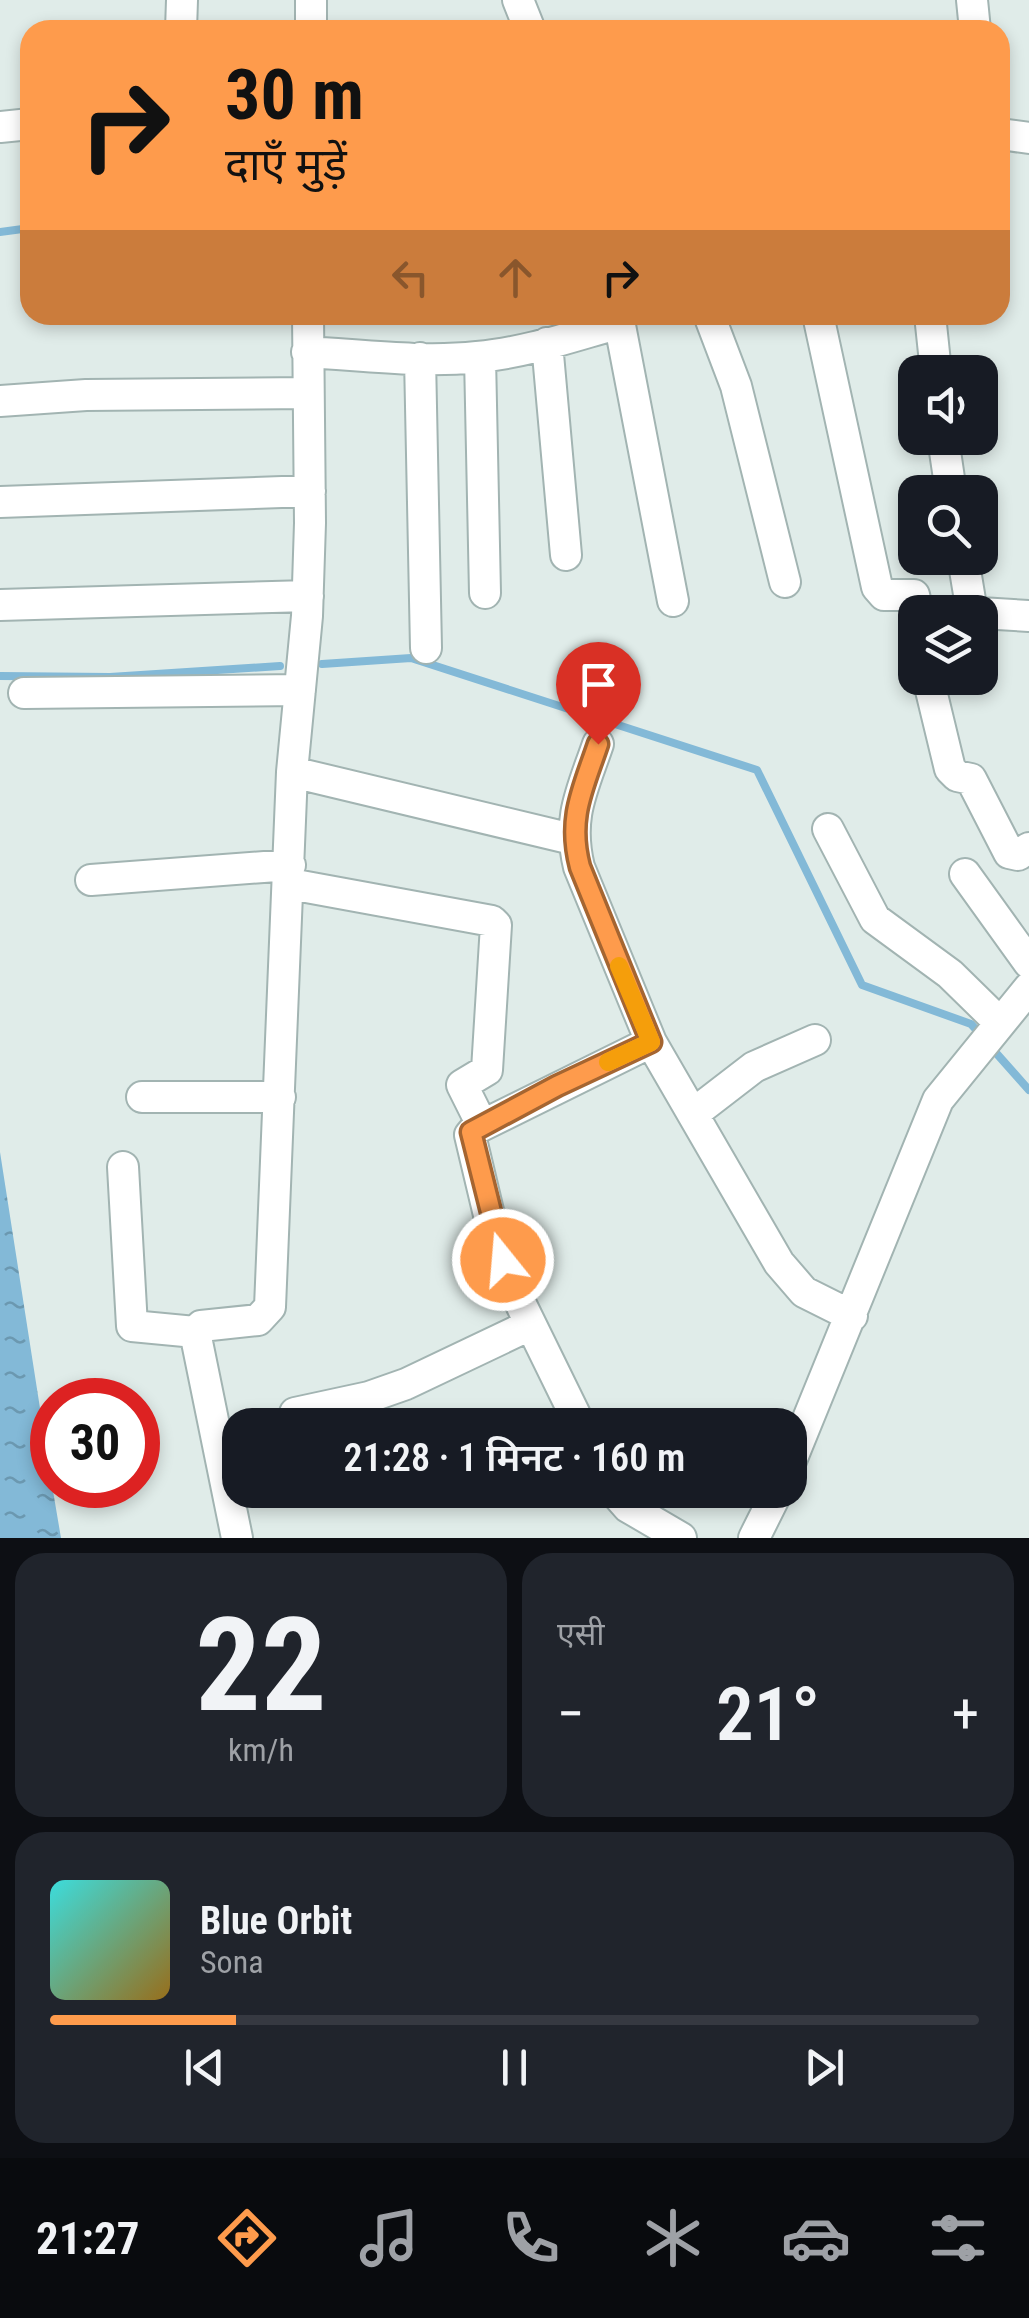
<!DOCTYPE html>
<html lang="hi">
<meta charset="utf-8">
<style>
:root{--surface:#171b24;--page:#20242c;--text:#f1f3f6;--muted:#9ea1a6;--line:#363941;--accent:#fe9b4c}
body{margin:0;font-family:"Roboto Condensed","Noto Sans Devanagari",sans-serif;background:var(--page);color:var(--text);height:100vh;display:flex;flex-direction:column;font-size:38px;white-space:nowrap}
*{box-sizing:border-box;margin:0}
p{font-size:32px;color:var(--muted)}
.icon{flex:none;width:55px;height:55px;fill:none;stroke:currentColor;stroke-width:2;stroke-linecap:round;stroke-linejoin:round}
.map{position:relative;height:1538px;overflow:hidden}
.drawer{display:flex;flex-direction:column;gap:15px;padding:15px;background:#0d0f14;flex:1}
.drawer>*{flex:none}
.top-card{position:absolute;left:20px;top:20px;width:990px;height:305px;border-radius:30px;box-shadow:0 5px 15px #0003;background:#fe9b4c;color:#111;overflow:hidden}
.buttons{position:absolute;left:898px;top:355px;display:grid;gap:20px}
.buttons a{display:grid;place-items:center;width:100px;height:100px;border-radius:20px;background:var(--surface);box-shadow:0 5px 15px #0003;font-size:50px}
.speed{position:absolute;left:30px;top:1378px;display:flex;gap:20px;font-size:50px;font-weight:700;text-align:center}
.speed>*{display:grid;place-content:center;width:130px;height:130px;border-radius:50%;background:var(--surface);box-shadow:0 5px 15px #0003;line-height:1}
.speed .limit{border:15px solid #d22;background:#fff;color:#111}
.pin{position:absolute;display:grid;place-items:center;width:85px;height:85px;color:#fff;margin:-102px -42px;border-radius:50% 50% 50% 0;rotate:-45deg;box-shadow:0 0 10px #0007}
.pin .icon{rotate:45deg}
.me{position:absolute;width:110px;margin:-55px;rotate:343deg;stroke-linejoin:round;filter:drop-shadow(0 0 8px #0008)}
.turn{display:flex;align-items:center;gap:35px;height:210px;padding:0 40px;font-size:45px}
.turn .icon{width:130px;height:130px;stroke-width:2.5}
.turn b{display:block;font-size:70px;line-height:85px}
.lanes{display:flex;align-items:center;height:95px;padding:0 40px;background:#0003;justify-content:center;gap:50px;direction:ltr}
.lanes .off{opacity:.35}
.big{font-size:75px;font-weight:600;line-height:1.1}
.drawer .widget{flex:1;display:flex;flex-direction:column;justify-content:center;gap:15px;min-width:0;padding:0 35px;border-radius:30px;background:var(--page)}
.drawer .dial{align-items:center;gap:0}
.dial b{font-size:130px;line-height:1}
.song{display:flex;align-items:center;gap:30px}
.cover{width:120px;height:120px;border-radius:15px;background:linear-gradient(135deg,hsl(180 70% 55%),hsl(40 70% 35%))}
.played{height:10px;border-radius:5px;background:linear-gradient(90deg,var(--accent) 20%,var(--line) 20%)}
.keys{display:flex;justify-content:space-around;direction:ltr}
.heat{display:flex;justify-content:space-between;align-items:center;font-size:55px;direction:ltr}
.drawer .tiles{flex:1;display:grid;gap:15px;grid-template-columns:1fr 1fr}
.widget:last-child{grid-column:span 2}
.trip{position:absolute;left:222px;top:1408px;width:585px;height:100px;border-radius:30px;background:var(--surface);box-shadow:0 5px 15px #0003;font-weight:600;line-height:100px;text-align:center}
.menu{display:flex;height:160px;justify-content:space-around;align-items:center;background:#090b0e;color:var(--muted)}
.menu .icon{width:70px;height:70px}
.menu .active{color:var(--accent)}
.menu b{font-size:45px;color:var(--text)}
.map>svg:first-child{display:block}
</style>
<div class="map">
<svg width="1029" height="1538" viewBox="0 0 1029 1538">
<defs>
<pattern id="water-ripples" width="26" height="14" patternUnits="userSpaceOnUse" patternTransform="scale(2.5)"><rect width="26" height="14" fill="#83b9d7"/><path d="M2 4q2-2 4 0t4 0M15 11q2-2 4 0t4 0" fill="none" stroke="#6b98b0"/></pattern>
</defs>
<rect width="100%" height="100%" fill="#e0ece9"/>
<path fill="url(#water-ripples)" d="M 0,1152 L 52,1485 L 61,1538 L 0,1538 Z"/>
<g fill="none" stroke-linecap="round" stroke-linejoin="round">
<path stroke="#83b9d7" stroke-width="8" d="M 0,232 L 30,228
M 322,664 L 411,658 L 757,770 L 862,985 L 971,1024 L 980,1034
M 0,676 L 110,677 L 280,666
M 989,1045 L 1029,1090"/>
<g stroke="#a2b4b2" stroke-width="34">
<path id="minor" d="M 311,0 L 311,30
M 518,0 L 530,30
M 972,0 L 975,30
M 181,30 L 182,0
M 0,127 L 30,124
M 1000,134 L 1029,138
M 618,315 L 673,601
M 709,315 L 736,386 L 785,582
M 818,315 L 877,587 L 884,595 L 914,595 L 918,612
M 930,315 L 936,372
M 547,343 L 566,555
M 307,352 C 363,355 421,363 477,357 C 525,353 573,336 620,323
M 480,357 L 485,593
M 420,358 L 426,648
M 0,401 L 86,395 L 308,393
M 943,438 L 951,492
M 0,502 L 310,491
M 963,558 L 972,612
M 0,605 L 308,596
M 980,613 L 1029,616
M 928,678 L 950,769 L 957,776 L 971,779 L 1009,853 L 1018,855 L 1029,848
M 24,693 L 300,690
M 598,744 C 582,791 567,817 579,867 L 651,1042 L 779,1263 L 804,1292 L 852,1316
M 292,772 L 572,839
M 828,829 L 875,919 L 950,974 L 1000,1023
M 965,874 L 1029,963
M 91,880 L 290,865
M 290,884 L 492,921 L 496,925 L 487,1070 L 462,1085 L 482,1125
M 142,1097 L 280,1097
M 693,1114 L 754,1067 L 815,1040
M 123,1167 L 132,1326 L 195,1332
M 295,1413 L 369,1397 L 406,1384 L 530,1325
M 580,1425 L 511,1284 L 494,1236 L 470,1135 L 475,1129 L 651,1042
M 790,1463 L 938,1100 L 1029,988
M 613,1490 L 628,1507 L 681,1538
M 237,1538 L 195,1332 L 201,1326 L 258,1320 L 270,1307 L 292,772 L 307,616 L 310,523 L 308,315
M 754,1538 L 778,1490"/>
</g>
<use href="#minor" stroke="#fff" stroke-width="30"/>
</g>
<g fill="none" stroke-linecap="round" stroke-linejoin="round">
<g stroke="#a56531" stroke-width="25">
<path id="route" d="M 503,1260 L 471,1132 L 557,1086 L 651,1042 L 580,867 C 567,818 583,789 598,744"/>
</g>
<use href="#route" stroke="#fe9b4c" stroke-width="18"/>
<path stroke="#f59e0b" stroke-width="18" d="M 608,1062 L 651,1042 L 619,966"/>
</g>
</svg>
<div class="buttons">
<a><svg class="icon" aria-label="sound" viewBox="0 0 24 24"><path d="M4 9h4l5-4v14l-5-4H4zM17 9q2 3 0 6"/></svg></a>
<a><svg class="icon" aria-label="search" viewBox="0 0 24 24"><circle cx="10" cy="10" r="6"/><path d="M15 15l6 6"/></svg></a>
<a><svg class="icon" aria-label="layers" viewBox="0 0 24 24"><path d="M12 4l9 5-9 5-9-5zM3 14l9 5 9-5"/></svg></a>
</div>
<div class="speed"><div class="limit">30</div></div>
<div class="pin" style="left:598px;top:744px;background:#d93025"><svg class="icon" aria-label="arrive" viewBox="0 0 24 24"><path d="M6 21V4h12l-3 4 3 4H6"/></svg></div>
<svg class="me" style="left:503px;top:1260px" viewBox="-20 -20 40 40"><circle r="17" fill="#fe9b4c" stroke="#fff" stroke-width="3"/><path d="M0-11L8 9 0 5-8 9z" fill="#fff"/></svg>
<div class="trip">21:28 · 1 मिनट · 160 m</div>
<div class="top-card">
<div class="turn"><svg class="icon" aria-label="right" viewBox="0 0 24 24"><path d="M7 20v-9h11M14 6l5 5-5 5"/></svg><div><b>30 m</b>दाएँ मुड़ें</div></div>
<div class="lanes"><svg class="icon off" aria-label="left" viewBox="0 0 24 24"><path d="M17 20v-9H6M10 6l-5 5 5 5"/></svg><svg class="icon off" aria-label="ahead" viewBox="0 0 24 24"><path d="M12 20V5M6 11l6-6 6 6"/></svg><svg class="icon" aria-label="right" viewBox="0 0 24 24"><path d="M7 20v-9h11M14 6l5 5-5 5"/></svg></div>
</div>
</div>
<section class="drawer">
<div class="tiles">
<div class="widget dial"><b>22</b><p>km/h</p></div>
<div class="widget"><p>एसी</p>
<div class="heat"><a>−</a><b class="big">21°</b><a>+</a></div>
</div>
<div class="widget">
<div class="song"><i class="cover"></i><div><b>Blue Orbit</b><p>Sona</p></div></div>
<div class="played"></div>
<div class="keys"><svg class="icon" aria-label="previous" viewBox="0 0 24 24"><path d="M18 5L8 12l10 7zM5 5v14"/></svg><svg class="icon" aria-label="pause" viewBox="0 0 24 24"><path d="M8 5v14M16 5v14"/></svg><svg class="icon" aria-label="next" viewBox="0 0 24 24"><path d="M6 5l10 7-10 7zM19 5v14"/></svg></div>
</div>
</div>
</section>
<nav class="menu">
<b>21:27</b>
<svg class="icon active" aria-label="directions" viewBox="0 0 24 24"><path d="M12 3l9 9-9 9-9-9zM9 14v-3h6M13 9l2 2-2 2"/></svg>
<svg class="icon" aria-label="music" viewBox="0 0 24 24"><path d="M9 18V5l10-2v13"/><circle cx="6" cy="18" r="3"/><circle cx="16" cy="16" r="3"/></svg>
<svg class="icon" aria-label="phone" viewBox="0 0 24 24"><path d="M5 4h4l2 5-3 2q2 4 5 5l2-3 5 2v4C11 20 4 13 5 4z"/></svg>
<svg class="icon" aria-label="climate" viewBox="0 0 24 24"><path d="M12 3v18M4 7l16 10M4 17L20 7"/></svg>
<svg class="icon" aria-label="car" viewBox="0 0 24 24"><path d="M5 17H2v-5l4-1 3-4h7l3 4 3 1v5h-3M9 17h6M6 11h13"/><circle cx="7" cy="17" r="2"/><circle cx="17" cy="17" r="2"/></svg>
<svg class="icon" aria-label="filters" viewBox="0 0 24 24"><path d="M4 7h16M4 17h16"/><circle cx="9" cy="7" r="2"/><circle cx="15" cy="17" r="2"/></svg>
</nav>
